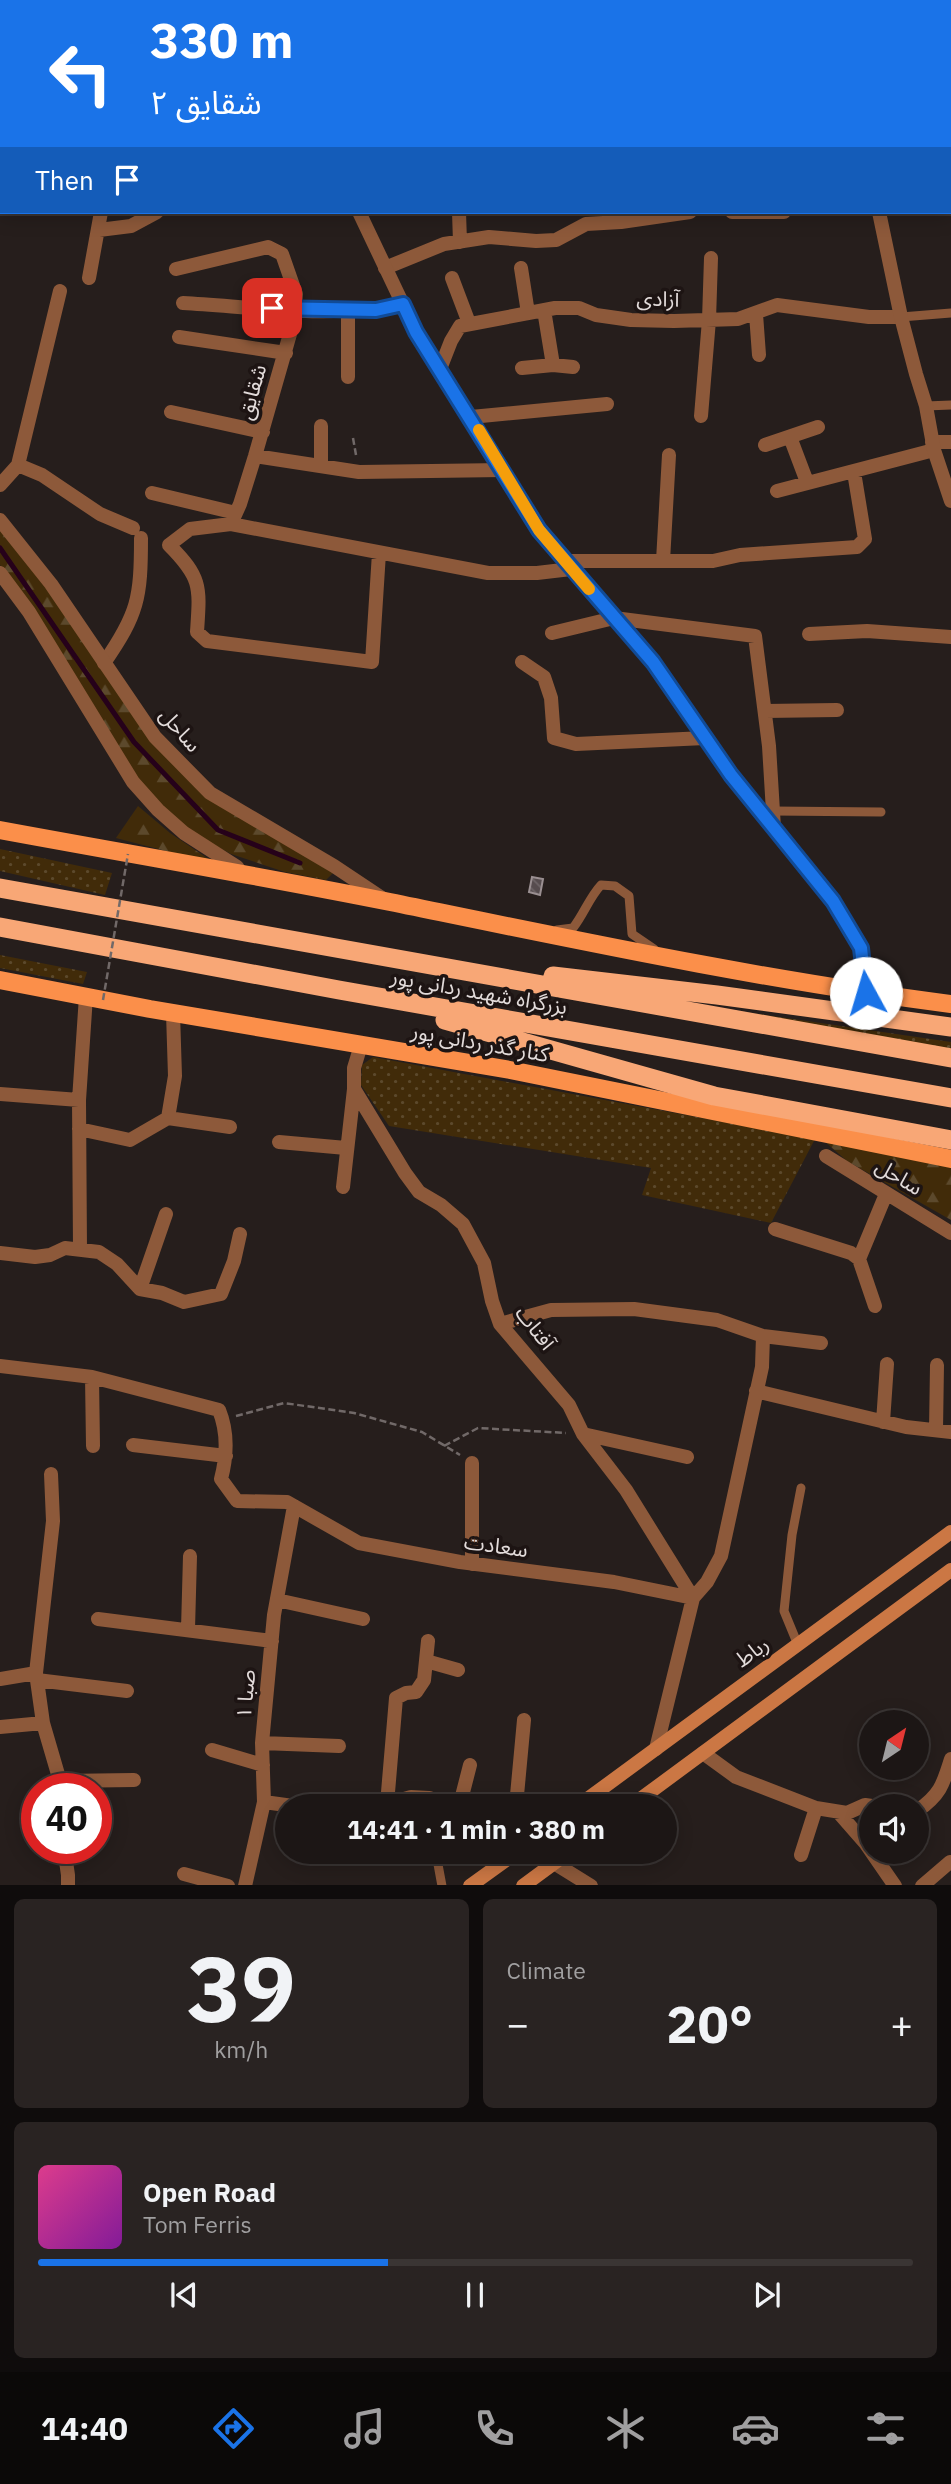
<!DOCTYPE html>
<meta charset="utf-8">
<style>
:root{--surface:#1c1615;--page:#292322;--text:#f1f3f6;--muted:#a09fa0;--line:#3a3534;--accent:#1a73e8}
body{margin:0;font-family:"IBM Plex Sans","Noto Sans Arabic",sans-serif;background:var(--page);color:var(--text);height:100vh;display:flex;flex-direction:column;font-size:26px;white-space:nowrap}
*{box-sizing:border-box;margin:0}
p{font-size:23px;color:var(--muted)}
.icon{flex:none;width:38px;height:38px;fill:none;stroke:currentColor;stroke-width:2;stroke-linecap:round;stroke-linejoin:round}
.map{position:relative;height:1885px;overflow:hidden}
.side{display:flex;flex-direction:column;gap:14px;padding:14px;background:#0f0c0c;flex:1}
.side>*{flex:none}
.guide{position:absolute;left:0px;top:0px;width:952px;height:214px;box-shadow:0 4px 18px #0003,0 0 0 2px var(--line);background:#1a73e8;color:#fff;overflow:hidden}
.needle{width:46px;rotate:35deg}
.tools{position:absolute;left:859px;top:1710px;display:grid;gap:14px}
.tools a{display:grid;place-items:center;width:70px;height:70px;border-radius:50%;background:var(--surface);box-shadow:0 4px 18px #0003,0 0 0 2px var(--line);font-size:35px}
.speed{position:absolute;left:21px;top:1773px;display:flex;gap:14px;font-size:35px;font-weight:700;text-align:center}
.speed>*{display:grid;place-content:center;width:91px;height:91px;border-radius:50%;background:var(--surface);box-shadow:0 4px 18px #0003,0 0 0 2px var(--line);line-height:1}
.speed .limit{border:10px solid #d22;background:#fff;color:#111}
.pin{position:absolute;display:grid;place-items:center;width:60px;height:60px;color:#fff;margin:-30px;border-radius:14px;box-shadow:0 4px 10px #0006}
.me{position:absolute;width:77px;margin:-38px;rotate:354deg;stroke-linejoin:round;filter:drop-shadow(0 0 5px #0008)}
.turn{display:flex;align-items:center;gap:24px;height:147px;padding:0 35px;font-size:32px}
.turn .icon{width:91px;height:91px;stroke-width:2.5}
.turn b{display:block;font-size:49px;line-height:60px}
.then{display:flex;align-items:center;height:66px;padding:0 35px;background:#0003;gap:14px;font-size:26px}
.big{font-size:52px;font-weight:700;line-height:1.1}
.side .tile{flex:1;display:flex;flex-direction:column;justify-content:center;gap:10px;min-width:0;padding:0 24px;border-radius:10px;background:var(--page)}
.side .dial{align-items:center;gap:0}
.dial b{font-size:91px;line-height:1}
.song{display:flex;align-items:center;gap:21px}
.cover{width:84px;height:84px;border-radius:10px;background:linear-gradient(135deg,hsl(330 70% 55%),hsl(290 70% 35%))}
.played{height:7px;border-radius:4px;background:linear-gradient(90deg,var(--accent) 40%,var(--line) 40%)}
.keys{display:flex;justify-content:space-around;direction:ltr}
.heat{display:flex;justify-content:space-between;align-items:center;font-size:38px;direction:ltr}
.side .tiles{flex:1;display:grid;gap:14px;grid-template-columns:1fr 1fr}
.tile:last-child{grid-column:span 2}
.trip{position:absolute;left:275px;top:1794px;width:402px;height:70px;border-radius:35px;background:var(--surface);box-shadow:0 4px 18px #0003,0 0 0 2px var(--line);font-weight:700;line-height:70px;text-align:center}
.tab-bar{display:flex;height:112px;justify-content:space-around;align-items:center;background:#0b0908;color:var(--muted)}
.tab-bar .icon{width:49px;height:49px}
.tab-bar .selected{color:var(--accent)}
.tab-bar b{font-size:32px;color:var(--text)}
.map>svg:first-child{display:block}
</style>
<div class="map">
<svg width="951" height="1886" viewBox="0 0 951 1886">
<defs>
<pattern id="grass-dots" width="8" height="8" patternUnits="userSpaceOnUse" patternTransform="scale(1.75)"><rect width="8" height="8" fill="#412b09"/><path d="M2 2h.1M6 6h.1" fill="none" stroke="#5c492c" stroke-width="1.8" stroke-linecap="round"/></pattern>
<pattern id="forest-firs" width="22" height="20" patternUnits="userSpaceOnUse" patternTransform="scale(1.75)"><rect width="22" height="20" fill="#412b09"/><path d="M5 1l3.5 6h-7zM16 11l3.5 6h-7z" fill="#5c492c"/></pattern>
<pattern id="building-back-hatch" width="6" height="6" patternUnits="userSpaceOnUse" patternTransform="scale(1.75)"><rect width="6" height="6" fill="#564c4e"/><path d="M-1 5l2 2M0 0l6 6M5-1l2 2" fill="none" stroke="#6e6567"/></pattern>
</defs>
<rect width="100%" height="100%" fill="#261e1c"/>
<path fill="url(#grass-dots)" d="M 0,849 L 112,873 L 105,895 L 0,871 Z
M 0,955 L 87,972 L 83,984 L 0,968 Z
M 718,1008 L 951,1042 L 951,1050 Z
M 373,1057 L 815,1139 L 771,1223 L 642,1195 L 651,1168 L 389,1126 L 361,1085 L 362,1065 Z"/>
<path fill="url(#forest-firs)" d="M 0,526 L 197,789 L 333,873 L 326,880 L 285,872 L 231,854 L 187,830 L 142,786 L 33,611 L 0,565 Z
M 138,806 L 170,833 L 216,864 L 116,838 Z
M 823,1140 L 951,1167 L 951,1220 L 847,1161 Z"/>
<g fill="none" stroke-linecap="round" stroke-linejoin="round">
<path stroke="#26011a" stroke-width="5" d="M 0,548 L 134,742 L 218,830 L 300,863"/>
</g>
<path fill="url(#building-back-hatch)" stroke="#9a8f91" stroke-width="2" d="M 532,877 L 543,879 L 540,895 L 529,892 Z"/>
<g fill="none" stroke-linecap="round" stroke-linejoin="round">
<path stroke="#716968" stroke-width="2.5" stroke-dasharray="7 3.5" stroke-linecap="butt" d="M 353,438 L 356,455
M 236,1416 L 284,1403 L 354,1413 L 422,1432 L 460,1455
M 444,1446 L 478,1428 L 566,1433"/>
<path stroke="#8d593a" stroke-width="9" d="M 901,317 L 951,313
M 926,406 L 951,405
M 773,811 L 881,812
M 557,930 L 573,928 C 584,914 589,898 601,885 L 615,886 L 629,896 L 632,934 L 654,949
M 798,1645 L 784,1611 L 792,1535 L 801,1488
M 498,1852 L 512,1855
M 442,1886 L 437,1859 L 448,1852"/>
<path stroke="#8d593a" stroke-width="14" d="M 351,0 L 354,2
M 597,2 L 598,0
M 691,2 L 691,0
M 876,2 L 876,0
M 950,17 L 951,17
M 0,26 L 2,27
M 950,166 L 951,166
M 0,177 L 2,157
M 459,212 L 460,242
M 732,212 L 784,212
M 99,230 L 131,226 L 157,212
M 385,268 L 444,244 L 489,237 L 536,241 L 556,240 L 586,224 L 621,222 L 690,212
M 521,268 L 528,313
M 176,269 L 268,247 L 282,254 L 296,294 L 294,320 L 255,456 L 240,504 L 231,524
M 89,278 L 101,212
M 452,278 L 469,323
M 60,291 L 18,465 L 42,475 L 100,514 L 133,528
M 183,303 C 255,307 332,319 403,304
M 348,310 L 348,377
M 544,310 L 553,365
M 756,314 L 759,355
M 179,337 L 286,353
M 522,368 L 553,365 L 573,367
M 440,369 L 451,341 L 460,326 L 555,308 L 579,308 L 596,315 L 631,320 L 674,321 L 738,319 L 777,305 L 869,317 L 901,317
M 171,412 L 263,432
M 701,416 L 709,320 L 711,258
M 471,417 L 607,404
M 790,437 L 807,482
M 932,442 L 951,442
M 765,445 L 818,427
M 255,456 L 359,472 L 503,470
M 321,466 L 321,426
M 0,485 L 18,465
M 777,491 L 934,450
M 152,493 L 236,513
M 379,553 L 372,662 L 207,641 L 197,632 C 200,587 202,578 169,545 L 190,529 L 231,524 L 488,573 L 537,573 L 571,569
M 565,561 L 713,561 L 740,555 L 857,547 L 865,539 L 854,472
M 663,561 L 669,455
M 552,633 L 614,618 L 755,636 L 769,746 L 774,828
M 809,634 L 867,631 L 951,637
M 522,662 L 544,677 L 551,698 L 554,738 L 576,744 L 705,738
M 104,663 C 138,614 141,598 141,538
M 765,711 L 837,710
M 361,1045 L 354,1068 L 354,1089 L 405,1173 L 419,1192 L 441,1205 L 463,1224 L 484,1263 L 492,1301 L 500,1324 L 569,1405 L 583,1434 L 626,1490 L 693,1598
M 0,1094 L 79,1100
M 168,1118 L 230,1127
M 79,1129 L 130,1140 L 168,1118 L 175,1076 L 173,1013
M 279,1142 L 346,1148
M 826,1156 L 951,1233
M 343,1187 L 354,1089
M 775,1229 L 851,1253 L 859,1259 L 875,1306
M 80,1249 L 79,1100 L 86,996
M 0,1253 L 35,1257 L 50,1255 L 65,1248 L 99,1252 L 117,1264 L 140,1289 L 162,1293 L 184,1302 L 221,1294 L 234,1261 L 240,1234
M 859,1259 L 886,1194
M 140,1289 L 166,1214
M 500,1324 L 551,1310 L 634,1309 L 717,1320 L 763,1336 L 821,1343
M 0,1366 L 92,1377 L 219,1410 C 228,1432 227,1456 221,1479 L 237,1501 L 287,1502 L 359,1543 L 460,1562 L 614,1582 L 693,1598
M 92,1377 L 93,1446
M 756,1391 L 906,1427 L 951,1432
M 883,1422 L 887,1364
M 936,1430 L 937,1365
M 583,1434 L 687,1457
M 133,1445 L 226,1456
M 472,1463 L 472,1564
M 51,1474 L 53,1521 L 36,1673 L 43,1723 L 62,1788
M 277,1600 L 363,1619
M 98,1619 L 272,1641
M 188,1629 L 190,1556
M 426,1661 L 458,1670
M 0,1679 L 36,1673
M 37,1680 L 127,1691
M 0,1727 L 43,1723
M 262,1743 L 339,1746
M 656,1749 L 693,1598 L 707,1582 L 721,1556 L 762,1367 L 763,1336
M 212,1750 L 263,1765
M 703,1753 L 736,1777 L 816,1808 L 847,1813 L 865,1805 L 872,1806
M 61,1781 L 134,1780
M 264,1802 L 293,1806
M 387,1804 L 396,1698 L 406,1693 L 416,1692 L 424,1680 L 428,1641
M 460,1804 L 470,1765
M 338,1806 L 387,1804 L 411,1797 L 429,1798 L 445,1803 L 492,1806
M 516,1806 L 524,1720
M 917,1811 C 940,1795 943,1785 951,1759
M 838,1812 L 866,1844 L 895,1886
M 64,1848 L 68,1875 L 68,1886
M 801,1855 L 816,1808
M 554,1863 L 591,1886
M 184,1874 L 228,1886
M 245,1886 L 264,1802 L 262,1743 L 274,1615 L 294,1506
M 922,1886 L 950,1862"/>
<path stroke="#8d593a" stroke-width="14" d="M 243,0 L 245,2
M 827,0 L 827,2
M 359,212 L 416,332 L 539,530 L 577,576 L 653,662 L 731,775 L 833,901 L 861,948 L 866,993
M 879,212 L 901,317 L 916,374 L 926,406 L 934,450 L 951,501
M 0,520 L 51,584 L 155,737 L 210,793 L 334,866 L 385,900
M 0,573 L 29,612 L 133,782 L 158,810 L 184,833 L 237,867 L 241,873"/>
<path stroke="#cb7744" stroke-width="14" d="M 578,1806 L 951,1532
M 631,1806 L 951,1570
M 470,1886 L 517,1852
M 523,1886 L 569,1852"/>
<path stroke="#fb8f4a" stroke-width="18" d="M 0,830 C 130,854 260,876 390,902 C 576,940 762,980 951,1004
M 0,980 L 150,1009 L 510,1070 L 951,1159"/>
<path stroke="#f8a776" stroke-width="19" d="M 0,888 L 951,1058
M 0,927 L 339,990 L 951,1098
M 553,976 L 717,995 L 951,1027
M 445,1020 L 714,1096 L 951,1140"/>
<path stroke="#716968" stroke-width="2.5" stroke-dasharray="7 3.5" stroke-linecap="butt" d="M 103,1000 L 128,854"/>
</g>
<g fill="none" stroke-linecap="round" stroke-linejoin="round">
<g stroke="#114b97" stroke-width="18">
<path id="route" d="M 272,308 L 376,310 L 403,304 L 416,332 L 539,530 L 653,662 L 731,775 L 833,901 L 861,948 L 866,993"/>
</g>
<use href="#route" stroke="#1a73e8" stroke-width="12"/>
<path stroke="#f59e0b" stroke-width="12" d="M 479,430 L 539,530 L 589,589"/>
</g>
<g text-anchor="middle" stroke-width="7" stroke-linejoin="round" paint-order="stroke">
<g font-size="21" fill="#e3dcdb" stroke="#1d1413">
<text transform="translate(658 299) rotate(2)" y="7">آزادی</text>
<text transform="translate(252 392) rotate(-74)" y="7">شقایق</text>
<text transform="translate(180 730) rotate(49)" y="7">ساحل</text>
<text transform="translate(479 992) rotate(10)" y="7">بزرگراه شهید ردانی پور</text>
<text transform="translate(480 1043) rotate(10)" y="7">کنار گذر ردانی پور</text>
<text transform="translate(899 1177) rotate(31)" y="7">ساحل</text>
<text transform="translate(535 1328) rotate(52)" y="7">آفتاب</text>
<text transform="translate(496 1546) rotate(8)" y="7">سعادت</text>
<text transform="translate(752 1652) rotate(-36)" y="7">رباط</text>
<text transform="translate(246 1694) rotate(-85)" y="7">صبا ۱</text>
</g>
</g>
</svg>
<div class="tools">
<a><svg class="needle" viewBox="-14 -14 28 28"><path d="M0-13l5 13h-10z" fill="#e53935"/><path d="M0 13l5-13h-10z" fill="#a09fa0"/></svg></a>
<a><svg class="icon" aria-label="sound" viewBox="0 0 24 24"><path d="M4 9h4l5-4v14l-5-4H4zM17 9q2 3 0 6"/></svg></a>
</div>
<div class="speed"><div class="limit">40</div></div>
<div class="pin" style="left:272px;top:308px;background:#d93025"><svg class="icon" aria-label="arrive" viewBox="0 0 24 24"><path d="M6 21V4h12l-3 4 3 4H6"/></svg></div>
<svg class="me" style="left:866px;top:993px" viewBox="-20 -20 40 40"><circle r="19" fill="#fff"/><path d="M0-13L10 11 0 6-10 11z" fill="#1a73e8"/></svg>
<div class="trip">14:41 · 1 min · 380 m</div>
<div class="guide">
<div class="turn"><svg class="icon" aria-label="left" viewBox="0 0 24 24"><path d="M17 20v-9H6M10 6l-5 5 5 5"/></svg><div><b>330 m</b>شقایق ۲</div></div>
<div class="then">Then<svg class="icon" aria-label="arrive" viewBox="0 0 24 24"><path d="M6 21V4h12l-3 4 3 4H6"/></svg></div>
</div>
</div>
<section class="side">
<div class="tiles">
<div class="tile dial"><b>39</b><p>km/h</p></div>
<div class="tile"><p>Climate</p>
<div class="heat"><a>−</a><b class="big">20°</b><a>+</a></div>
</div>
<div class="tile">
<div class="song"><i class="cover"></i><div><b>Open Road</b><p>Tom Ferris</p></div></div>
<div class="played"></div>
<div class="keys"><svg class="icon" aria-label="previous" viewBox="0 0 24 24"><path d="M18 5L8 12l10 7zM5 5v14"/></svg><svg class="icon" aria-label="pause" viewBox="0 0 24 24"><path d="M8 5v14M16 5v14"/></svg><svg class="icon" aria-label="next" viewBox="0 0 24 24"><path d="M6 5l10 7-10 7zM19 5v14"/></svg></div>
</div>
</div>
</section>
<nav class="tab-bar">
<b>14:40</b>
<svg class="icon selected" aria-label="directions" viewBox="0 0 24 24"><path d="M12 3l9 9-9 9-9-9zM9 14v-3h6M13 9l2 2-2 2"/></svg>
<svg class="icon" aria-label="music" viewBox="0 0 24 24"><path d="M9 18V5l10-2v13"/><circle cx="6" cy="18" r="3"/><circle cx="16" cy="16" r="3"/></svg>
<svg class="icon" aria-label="phone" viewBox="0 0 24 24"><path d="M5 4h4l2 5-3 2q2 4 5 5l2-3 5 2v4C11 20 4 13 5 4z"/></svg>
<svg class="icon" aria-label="climate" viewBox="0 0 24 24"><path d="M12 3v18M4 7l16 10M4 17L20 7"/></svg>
<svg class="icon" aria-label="car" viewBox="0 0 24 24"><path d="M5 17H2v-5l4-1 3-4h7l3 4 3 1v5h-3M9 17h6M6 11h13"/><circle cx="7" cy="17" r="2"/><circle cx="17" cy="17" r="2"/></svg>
<svg class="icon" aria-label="filters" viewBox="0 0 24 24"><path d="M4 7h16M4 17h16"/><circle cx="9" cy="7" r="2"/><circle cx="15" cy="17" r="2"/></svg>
</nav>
